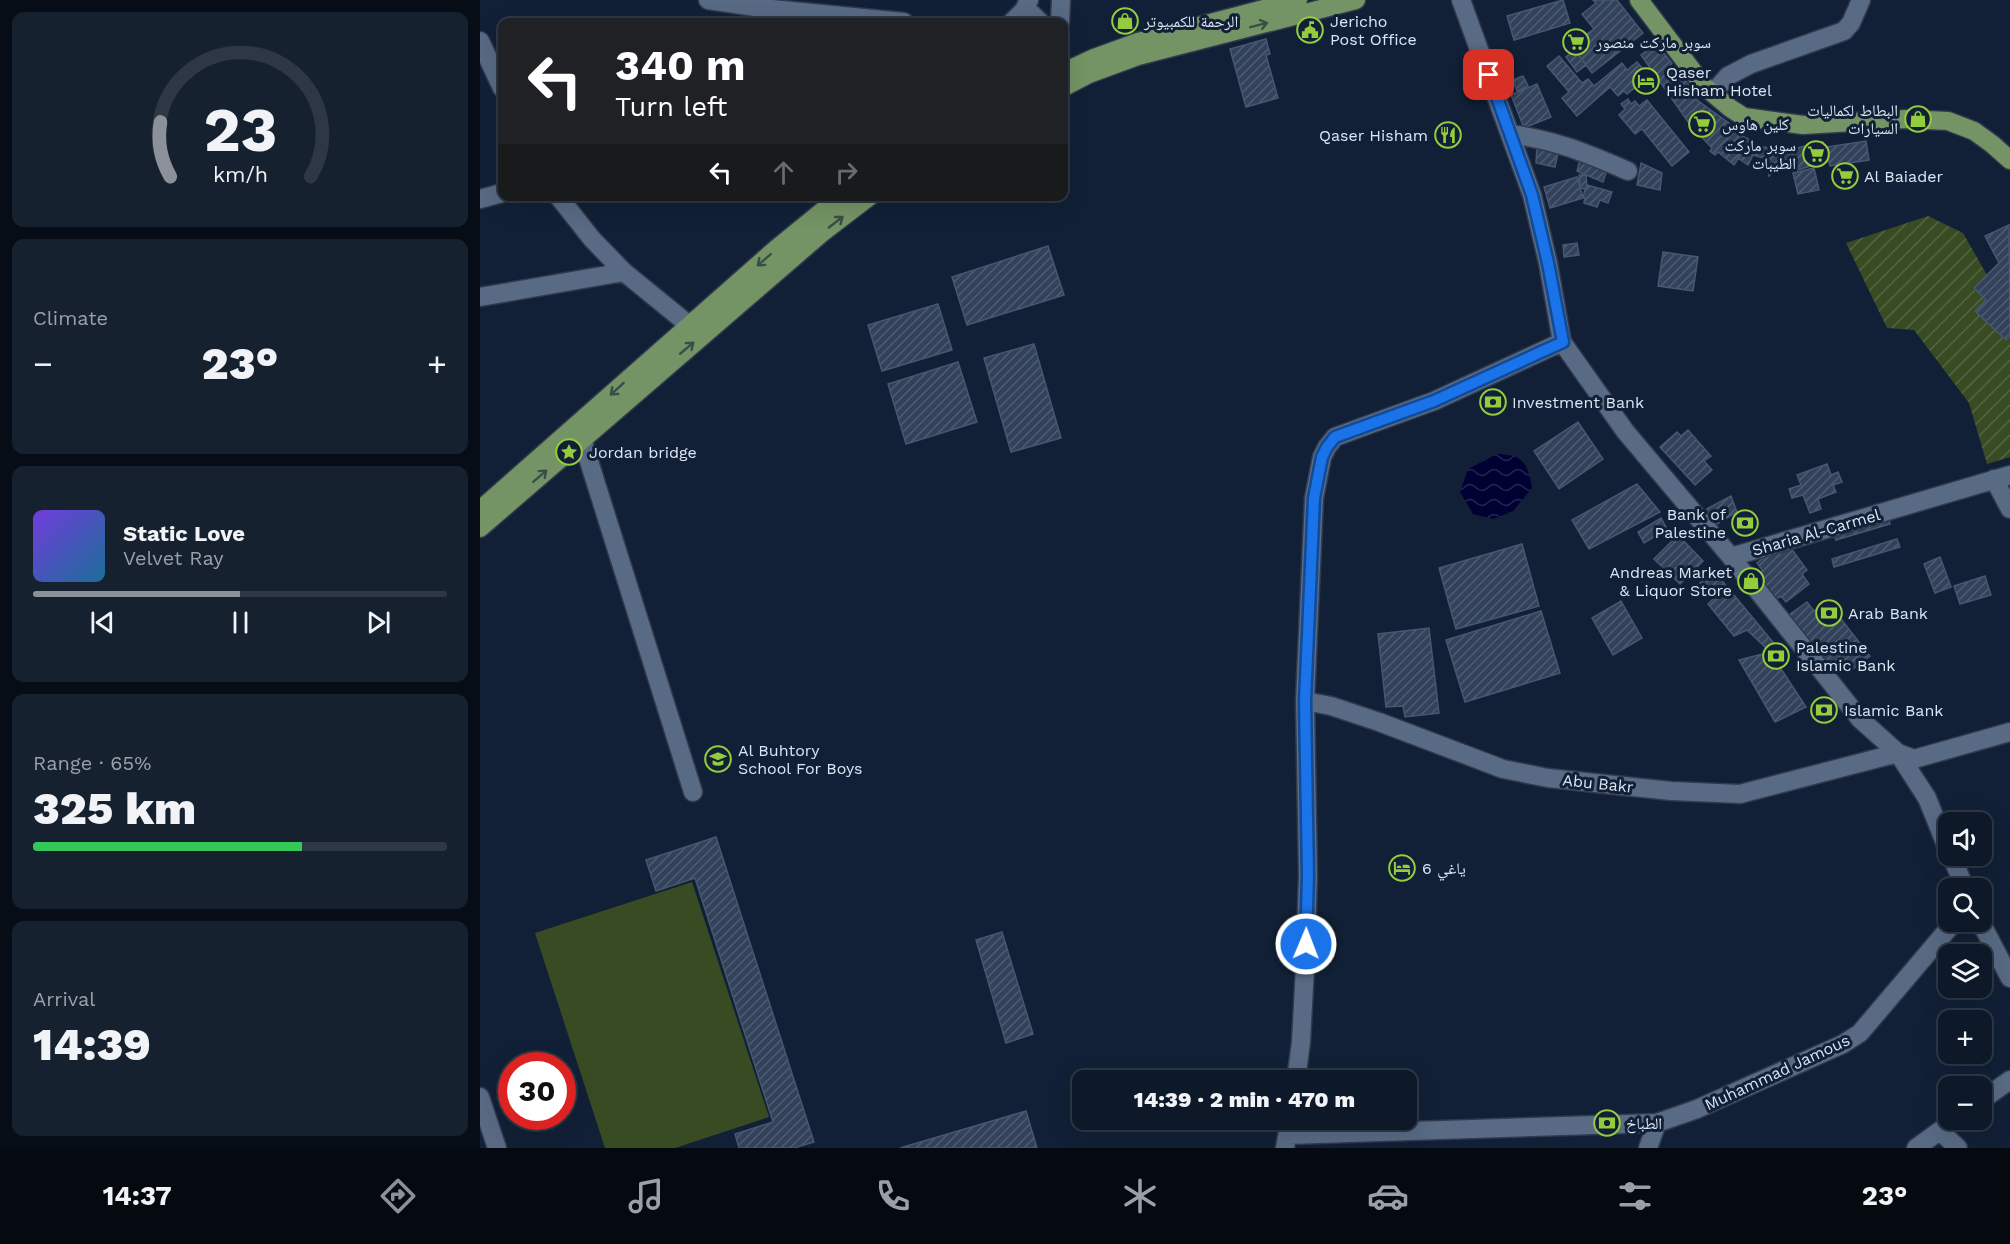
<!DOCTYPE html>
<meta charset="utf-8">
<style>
:root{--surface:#0d1828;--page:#162130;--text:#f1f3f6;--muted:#9aa0a8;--line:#2d3745;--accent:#8c9099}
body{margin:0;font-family:"Work Sans","Noto Naskh Arabic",sans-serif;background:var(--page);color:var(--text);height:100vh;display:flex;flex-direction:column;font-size:22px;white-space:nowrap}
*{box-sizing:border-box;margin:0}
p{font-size:20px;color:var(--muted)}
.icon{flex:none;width:33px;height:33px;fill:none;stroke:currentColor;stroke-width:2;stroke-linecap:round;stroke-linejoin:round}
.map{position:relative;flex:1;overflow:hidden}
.drawer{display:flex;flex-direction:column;gap:12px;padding:12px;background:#070d16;width:480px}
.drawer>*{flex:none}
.banner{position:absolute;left:18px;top:18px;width:570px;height:183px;border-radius:12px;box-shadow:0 6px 24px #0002,0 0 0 2px var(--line);background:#202124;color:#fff;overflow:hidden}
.tools{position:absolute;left:1458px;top:812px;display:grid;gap:12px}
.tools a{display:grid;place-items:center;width:54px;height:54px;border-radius:12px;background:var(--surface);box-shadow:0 6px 24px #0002,0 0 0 2px var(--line);font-size:30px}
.speed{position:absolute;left:18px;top:1052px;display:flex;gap:12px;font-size:30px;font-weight:700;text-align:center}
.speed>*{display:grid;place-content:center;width:78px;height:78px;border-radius:50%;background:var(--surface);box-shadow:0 6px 24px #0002,0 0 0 2px var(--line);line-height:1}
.speed .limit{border:9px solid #d22;background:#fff;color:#111}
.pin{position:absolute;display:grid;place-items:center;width:51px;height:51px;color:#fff;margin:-26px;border-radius:12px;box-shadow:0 3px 9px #0006}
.me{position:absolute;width:66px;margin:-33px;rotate:1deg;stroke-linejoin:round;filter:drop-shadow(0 0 4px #0008)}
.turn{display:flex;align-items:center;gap:21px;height:126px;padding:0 18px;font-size:27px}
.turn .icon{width:78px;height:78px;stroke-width:2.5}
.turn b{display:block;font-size:42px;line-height:51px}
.lanes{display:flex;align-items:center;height:57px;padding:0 18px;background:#0003;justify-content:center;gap:30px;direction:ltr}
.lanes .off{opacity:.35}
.big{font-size:45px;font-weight:800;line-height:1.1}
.drawer .tile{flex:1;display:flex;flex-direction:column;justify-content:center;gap:9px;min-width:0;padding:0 21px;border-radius:12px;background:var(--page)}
.drawer .dial{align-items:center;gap:0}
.dial svg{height:156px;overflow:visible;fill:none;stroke:var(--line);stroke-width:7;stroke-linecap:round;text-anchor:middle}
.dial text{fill:var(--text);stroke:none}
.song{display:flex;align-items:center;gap:18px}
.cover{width:72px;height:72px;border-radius:9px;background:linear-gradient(135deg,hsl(260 70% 55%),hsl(200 70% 35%))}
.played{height:6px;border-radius:3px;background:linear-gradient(90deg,var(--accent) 50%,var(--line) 50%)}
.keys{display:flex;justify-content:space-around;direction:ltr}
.heat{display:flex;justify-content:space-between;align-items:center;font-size:33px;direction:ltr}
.charge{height:9px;border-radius:4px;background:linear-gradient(90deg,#34c759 65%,var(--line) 0)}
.trip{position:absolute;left:592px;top:1070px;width:345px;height:60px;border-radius:12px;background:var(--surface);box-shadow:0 6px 24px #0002,0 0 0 2px var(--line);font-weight:800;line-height:60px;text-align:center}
.dock{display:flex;height:96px;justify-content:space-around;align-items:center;background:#050a10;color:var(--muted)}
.dock .icon{width:42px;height:42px}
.dock .current{color:var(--accent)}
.dock b{font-size:27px;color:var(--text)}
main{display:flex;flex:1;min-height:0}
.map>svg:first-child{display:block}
</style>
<main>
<section class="drawer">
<div class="tile dial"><svg viewBox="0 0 100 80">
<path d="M14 69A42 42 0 1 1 86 69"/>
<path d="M14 69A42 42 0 0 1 9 41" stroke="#8c9099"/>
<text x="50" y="56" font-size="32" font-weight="700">23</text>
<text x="50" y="72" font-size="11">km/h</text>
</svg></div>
<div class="tile"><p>Climate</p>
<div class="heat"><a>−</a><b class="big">23°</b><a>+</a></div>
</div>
<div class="tile">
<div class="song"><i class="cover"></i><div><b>Static Love</b><p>Velvet Ray</p></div></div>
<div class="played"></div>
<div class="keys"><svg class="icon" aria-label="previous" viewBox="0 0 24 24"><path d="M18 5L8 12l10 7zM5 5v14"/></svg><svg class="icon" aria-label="pause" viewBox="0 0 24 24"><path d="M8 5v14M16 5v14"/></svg><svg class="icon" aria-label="next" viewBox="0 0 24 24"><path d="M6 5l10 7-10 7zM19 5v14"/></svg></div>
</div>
<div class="tile"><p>Range · 65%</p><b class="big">325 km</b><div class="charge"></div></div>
<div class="tile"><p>Arrival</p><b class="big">14:39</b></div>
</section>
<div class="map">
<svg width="1530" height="1148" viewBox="0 0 1530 1148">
<defs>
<pattern id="garden-furrows" width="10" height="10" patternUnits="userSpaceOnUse" patternTransform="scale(1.5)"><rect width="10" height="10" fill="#394b23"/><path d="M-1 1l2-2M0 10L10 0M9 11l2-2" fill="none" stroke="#556544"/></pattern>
<pattern id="water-waves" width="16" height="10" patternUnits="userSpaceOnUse" patternTransform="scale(1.5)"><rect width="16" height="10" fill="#000032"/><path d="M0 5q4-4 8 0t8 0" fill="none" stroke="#252550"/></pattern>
<pattern id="building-hatch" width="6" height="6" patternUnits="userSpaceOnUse" patternTransform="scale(1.5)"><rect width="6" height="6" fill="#32425a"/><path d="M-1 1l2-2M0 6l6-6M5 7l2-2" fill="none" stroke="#4f5d72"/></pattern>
</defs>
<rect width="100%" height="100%" fill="#112036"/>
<path fill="url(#garden-furrows)" d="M 1448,216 L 1483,233 L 1507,275 L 1494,288 L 1506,300 L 1495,311 L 1526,339 L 1530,336 L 1530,457 L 1507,464 L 1489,403 L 1434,330 L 1407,328 L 1366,243 Z"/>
<path fill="#394b23" d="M 212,882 L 289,1117 L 195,1148 L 125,1148 L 55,933 Z"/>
<path fill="url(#water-waves)" d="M 1017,454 C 1044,455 1047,463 1052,488 L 1033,511 L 1013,519 L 993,514 L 980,492 L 988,469 Z"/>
<path fill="url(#building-hatch)" stroke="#465770" stroke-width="1.5" d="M 1083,0 L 1090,23 L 1034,40 L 1027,16 Z
M 1113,0 L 1137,0 L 1163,33 L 1112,73 L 1096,52 L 1108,43 L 1104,36 L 1114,29 L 1102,14 L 1116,3 Z
M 786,39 L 790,54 L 786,55 L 798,98 L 766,107 L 750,49 Z
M 1096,41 L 1100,46 L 1107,41 L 1108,43 L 1096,52 L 1106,65 L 1097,72 L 1086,57 L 1091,53 L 1087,48 Z
M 1176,44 L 1192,63 L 1190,67 L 1199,77 L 1203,76 L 1215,87 L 1213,92 L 1219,97 L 1217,100 L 1253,126 L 1251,130 L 1270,140 L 1254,165 L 1238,152 L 1235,155 L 1230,151 L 1232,148 L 1211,126 L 1161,55 Z
M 1079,56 L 1102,83 L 1108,79 L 1114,86 L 1142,63 L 1147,70 L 1157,62 L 1169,76 L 1147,94 L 1144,91 L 1138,96 L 1130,87 L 1097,116 L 1082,98 L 1089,92 L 1067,66 Z
M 1043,76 L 1048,86 L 1037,91 L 1033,80 Z
M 1057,84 L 1071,117 L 1044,128 L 1031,95 Z
M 1148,99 L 1151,104 L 1155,101 L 1159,106 L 1167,100 L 1209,152 L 1192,166 L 1162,129 L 1155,134 L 1139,115 L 1145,109 L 1141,104 Z
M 1386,141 L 1389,160 L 1350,166 L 1346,147 Z
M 1343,142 L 1349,161 L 1313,171 L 1308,150 Z
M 1270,144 L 1309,152 L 1311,165 L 1295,171 L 1289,176 L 1287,159 L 1273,155 L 1268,165 L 1258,158 Z
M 1057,145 L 1078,153 L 1075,167 L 1056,163 Z
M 1100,159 L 1127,170 L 1123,182 L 1097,171 Z
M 1161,163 L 1182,173 L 1180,190 L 1157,185 Z
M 1334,168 L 1339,190 L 1318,194 L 1313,173 Z
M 1099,175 L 1106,175 L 1107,188 L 1100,189 Z
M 1097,177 L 1103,198 L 1070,208 L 1064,187 Z
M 1107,185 L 1132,192 L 1128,203 L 1120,200 L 1117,207 L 1104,203 L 1105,198 L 1103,197 L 1105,189 L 1107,188 Z
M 1529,225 L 1530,336 L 1526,340 L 1495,311 L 1506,300 L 1494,288 L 1519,263 L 1505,236 Z
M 1097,243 L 1099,255 L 1084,257 L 1083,245 Z
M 568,246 L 584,295 L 487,325 L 472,277 Z
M 1183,252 L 1218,257 L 1213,291 L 1178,286 Z
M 458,304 L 472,350 L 402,371 L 388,325 Z
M 554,344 L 581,438 L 531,452 L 504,358 Z
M 478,362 L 497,422 L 426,444 L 408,384 Z
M 1098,422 L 1123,459 L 1079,489 L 1054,451 Z
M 1208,430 L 1231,456 L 1224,461 L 1232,470 L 1215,485 L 1180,447 L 1197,432 L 1201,436 Z
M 1347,464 L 1351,475 L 1358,472 L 1362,482 L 1353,485 L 1356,492 L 1338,499 L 1341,509 L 1330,513 L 1323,495 L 1312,498 L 1309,489 L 1321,485 L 1317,475 Z
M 1157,484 L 1180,512 L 1109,549 L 1092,520 Z
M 1251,496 L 1257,512 L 1237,524 L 1221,512 Z
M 1408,517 L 1410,524 L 1356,540 L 1353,533 Z
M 1181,518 L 1187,529 L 1164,543 L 1158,532 Z
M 1198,535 L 1223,561 L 1200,584 L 1174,559 Z
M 1417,539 L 1420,547 L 1354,567 L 1352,559 Z
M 1042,544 L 1059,606 L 976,629 L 959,568 Z
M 1308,544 L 1327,570 L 1322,574 L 1329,584 L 1306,602 L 1301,596 L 1293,601 L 1275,577 L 1283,571 L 1277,563 L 1295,549 Z
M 1460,557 L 1471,587 L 1455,593 L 1444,564 Z
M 1234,571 L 1297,647 L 1287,649 L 1267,630 L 1254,636 L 1228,604 L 1234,598 L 1220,583 Z
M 1505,576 L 1511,595 L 1480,604 L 1474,586 Z
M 1141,601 L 1162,638 L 1133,655 L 1112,618 Z
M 1347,601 L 1390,656 L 1373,669 L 1369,663 L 1355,674 L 1309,615 L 1327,602 L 1334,611 Z
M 1061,611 L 1080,673 L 985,702 L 966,640 Z
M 949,628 L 959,713 L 925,717 L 923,706 L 906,707 L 898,634 Z
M 1290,652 L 1326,707 L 1295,722 L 1259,660 Z
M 236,837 L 334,1142 L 314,1148 L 259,1148 L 255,1134 L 293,1122 L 215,878 L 176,891 L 166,860 Z
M 522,932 L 553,1034 L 526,1043 L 496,940 Z
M 546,1111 L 557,1148 L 420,1148 Z"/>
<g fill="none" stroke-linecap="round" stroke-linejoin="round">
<g stroke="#31394c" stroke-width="21">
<path id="minor" d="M 228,0 L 282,8 L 424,22
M 981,0 L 1052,195 L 1068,263 L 1082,342 L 1145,431 L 1251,557 L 1380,719 L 1418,753 L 1447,798 L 1468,850
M 552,14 L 560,22
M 532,22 L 544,10 L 549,0
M 580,22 L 581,0
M 0,41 L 22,88
M 1233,93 L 1248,76 L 1271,64 L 1364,31 L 1371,23 L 1381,0
M 1030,134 C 1076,140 1106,153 1148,171
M 78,196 L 112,239 L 144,272 L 209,325
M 0,199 L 22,193
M 0,297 L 144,272
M 102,439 L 213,792
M 1514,479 L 1530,509
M 1251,557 L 1530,475
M 825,701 L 851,706 L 899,722 L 1023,769 L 1068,778 L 1191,791 L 1260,794 L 1418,753
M 1418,753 L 1434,759 L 1530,732
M 1471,855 L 1485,888
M 1500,921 L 1530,978
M 816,1080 L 821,1042 L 825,967 L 828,875 L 825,701 L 834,498 L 842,457 L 847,447 L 855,437 L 954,401 L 1082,342
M 0,1097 L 17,1148
M 1502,1100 L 1530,1080
M 1460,1131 L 1478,1148
M 808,1135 L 1177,1123
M 805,1148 L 810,1119
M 1168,1148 L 1177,1123 L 1217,1109 L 1363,1044 L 1380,1033 L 1475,921
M 1436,1148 L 1476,1119"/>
</g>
<g stroke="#31394c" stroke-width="21">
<path id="major" d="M 1159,0 L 1224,86 L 1250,108 L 1264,117 L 1323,125 L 1426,119 L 1468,121 L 1494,131 L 1512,144 L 1530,160
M 584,72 L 614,58 L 658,42 L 818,0
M 584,87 L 609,74 L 658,56 L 876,0
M 0,510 L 296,249 L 361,196
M 0,528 L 343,232 L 390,196"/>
</g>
<use href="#minor" stroke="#586a84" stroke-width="18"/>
<use href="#major" stroke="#749465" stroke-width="18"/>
</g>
<defs><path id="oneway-shaft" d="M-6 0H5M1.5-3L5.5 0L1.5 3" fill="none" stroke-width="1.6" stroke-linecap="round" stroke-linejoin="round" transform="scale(1.5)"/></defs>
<g stroke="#394e49">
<use href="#oneway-shaft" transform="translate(779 25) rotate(-14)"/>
<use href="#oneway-shaft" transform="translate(356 222) rotate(-38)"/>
<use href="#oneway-shaft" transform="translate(284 260) rotate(139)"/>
<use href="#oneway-shaft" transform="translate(207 348) rotate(-40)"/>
<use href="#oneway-shaft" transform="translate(137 389) rotate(138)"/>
<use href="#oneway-shaft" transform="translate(60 476) rotate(-41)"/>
</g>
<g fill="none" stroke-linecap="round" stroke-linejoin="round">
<g stroke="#114b97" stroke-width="15">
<path id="route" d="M 826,944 L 828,875 L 825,701 L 834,498 L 842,457 L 847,447 L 855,437 L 954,401 L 1083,342 L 1068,263 L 1052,195 L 1009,75"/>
</g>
<use href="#route" stroke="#1a73e8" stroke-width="10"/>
</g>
<defs>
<g id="shop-ring" transform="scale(1.35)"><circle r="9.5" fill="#112036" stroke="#93cc3d" stroke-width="1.5"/><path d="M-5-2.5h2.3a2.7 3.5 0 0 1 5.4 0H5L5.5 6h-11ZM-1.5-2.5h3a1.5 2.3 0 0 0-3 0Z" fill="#93cc3d"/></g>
<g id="civic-ring" transform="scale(1.35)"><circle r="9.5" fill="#112036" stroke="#93cc3d" stroke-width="1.5"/><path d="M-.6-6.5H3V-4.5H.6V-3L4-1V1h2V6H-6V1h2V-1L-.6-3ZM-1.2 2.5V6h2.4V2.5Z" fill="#93cc3d"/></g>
<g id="supermarket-ring" transform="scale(1.35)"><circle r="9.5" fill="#112036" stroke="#93cc3d" stroke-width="1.5"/><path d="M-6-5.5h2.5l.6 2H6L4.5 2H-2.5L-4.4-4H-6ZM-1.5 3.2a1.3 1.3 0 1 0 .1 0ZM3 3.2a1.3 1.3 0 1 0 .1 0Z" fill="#93cc3d"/></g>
<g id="hotel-ring" transform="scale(1.35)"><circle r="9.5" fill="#112036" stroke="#93cc3d" stroke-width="1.5"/><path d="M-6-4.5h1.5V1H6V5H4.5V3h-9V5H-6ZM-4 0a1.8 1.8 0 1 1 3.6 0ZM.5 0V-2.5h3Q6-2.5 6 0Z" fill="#93cc3d"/></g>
<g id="restaurant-ring" transform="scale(1.35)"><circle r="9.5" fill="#112036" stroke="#93cc3d" stroke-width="1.5"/><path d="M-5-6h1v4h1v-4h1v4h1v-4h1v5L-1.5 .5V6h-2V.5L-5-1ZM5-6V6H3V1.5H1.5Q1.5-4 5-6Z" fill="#93cc3d"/></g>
<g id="bank-ring" transform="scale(1.35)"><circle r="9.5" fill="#112036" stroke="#93cc3d" stroke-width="1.5"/><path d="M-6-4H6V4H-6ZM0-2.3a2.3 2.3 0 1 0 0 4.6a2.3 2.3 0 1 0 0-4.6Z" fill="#93cc3d"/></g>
<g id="sight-ring" transform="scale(1.35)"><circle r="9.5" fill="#112036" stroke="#93cc3d" stroke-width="1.5"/><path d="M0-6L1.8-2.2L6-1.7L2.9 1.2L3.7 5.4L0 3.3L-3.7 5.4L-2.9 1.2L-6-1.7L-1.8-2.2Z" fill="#93cc3d"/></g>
<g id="school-ring" transform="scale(1.35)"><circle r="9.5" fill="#112036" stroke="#93cc3d" stroke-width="1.5"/><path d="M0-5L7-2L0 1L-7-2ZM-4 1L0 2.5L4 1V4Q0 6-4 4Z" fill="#93cc3d"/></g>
</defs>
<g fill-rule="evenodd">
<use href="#shop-ring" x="645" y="21"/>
<use href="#civic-ring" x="830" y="30"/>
<use href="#supermarket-ring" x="1096" y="42"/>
<use href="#hotel-ring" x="1166" y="81"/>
<use href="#shop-ring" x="1438" y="119"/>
<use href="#supermarket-ring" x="1222" y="124"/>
<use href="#restaurant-ring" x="968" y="135"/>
<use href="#supermarket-ring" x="1336" y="154"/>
<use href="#supermarket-ring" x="1365" y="176"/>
<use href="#bank-ring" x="1013" y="402"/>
<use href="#sight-ring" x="89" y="452"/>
<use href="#bank-ring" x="1265" y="523"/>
<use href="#shop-ring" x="1271" y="581"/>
<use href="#bank-ring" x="1349" y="613"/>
<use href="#bank-ring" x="1296" y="656"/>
<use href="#bank-ring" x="1344" y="710"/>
<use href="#school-ring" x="238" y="759"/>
<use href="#hotel-ring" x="922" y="868"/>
<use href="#bank-ring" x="1127" y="1123"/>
</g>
<g text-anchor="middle" stroke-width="6" stroke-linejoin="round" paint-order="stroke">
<g font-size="16" fill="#dbe5f4" stroke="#112036" text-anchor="start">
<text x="664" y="27">الرحمة للكمبيوتر</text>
<text x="850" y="27">Jericho<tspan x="850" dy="18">Post Office</tspan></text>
<text x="1116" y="48">سوبر ماركت منصور</text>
<text x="1186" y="78">Qaser<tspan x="1186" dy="18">Hisham Hotel</tspan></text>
<text x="1418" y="116" text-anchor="end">البطاط لكماليات<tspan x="1418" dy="18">السيارات</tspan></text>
<text x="1242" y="130">كلين هاوس</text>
<text x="948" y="141" text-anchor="end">Qaser Hisham</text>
<text x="1316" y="151" text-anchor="end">سوبر ماركت<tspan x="1316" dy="18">الطيبات</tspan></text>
<text x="1384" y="182">Al Baiader</text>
<text x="1032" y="408">Investment Bank</text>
<text x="109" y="458">Jordan bridge</text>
<text x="1246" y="520" text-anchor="end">Bank of<tspan x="1246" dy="18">Palestine</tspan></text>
<text x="1252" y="578" text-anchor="end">Andreas Market<tspan x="1252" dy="18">&amp; Liquor Store</tspan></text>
<text x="1368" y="619">Arab Bank</text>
<text x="1316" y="653">Palestine<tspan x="1316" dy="18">Islamic Bank</tspan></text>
<text x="1364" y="716">Islamic Bank</text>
<text x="258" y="756">Al Buhtory<tspan x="258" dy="18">School For Boys</tspan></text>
<text x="942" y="874">ياغي 6</text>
<text x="1146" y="1129">الطباخ</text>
</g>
<g font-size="16" fill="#dbe5f4" stroke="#112036">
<text transform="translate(1336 532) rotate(-16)" y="6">Sharia Al-Carmel</text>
<text transform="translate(1118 783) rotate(6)" y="6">Abu Bakr</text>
<text transform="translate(1297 1072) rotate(-25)" y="6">Muhammad Jamous</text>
</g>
</g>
</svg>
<div class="tools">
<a><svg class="icon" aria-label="sound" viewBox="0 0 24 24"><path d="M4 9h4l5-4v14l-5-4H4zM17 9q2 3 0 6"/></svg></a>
<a><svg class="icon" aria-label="search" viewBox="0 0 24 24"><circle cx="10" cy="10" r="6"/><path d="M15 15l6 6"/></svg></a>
<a><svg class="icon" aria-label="layers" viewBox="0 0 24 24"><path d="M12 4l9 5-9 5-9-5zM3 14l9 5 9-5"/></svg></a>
<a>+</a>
<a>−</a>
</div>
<div class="speed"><div class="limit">30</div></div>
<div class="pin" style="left:1009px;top:75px;background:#d93025"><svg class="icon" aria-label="arrive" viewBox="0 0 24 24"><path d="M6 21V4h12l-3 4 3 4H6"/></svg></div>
<svg class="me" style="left:826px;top:944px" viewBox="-20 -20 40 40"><circle r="17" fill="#1a73e8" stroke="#fff" stroke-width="3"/><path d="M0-11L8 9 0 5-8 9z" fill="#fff"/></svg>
<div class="trip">14:39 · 2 min · 470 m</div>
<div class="banner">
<div class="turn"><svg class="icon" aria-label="left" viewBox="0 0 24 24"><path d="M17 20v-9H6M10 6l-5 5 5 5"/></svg><div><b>340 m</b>Turn left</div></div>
<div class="lanes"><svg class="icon" aria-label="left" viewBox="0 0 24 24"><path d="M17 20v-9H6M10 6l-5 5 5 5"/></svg><svg class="icon off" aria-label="ahead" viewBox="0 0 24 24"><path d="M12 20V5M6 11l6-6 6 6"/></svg><svg class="icon off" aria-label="right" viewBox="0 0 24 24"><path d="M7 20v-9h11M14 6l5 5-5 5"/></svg></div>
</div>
</div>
</main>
<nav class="dock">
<b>14:37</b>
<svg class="icon current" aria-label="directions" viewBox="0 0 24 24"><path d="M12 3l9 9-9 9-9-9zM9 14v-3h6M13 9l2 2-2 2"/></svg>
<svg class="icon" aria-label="music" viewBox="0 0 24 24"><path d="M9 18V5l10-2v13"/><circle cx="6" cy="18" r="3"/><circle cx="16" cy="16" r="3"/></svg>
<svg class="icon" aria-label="phone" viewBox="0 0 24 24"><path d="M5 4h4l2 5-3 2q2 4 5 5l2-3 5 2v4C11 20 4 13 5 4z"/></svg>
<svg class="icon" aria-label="climate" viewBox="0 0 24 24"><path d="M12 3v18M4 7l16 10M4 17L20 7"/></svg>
<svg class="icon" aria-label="car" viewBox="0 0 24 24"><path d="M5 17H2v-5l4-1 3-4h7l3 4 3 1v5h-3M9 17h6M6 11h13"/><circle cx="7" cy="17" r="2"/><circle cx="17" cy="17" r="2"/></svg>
<svg class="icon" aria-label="filters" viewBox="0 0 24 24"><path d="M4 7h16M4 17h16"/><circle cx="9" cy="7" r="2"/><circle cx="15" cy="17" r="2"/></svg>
<b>23°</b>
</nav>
